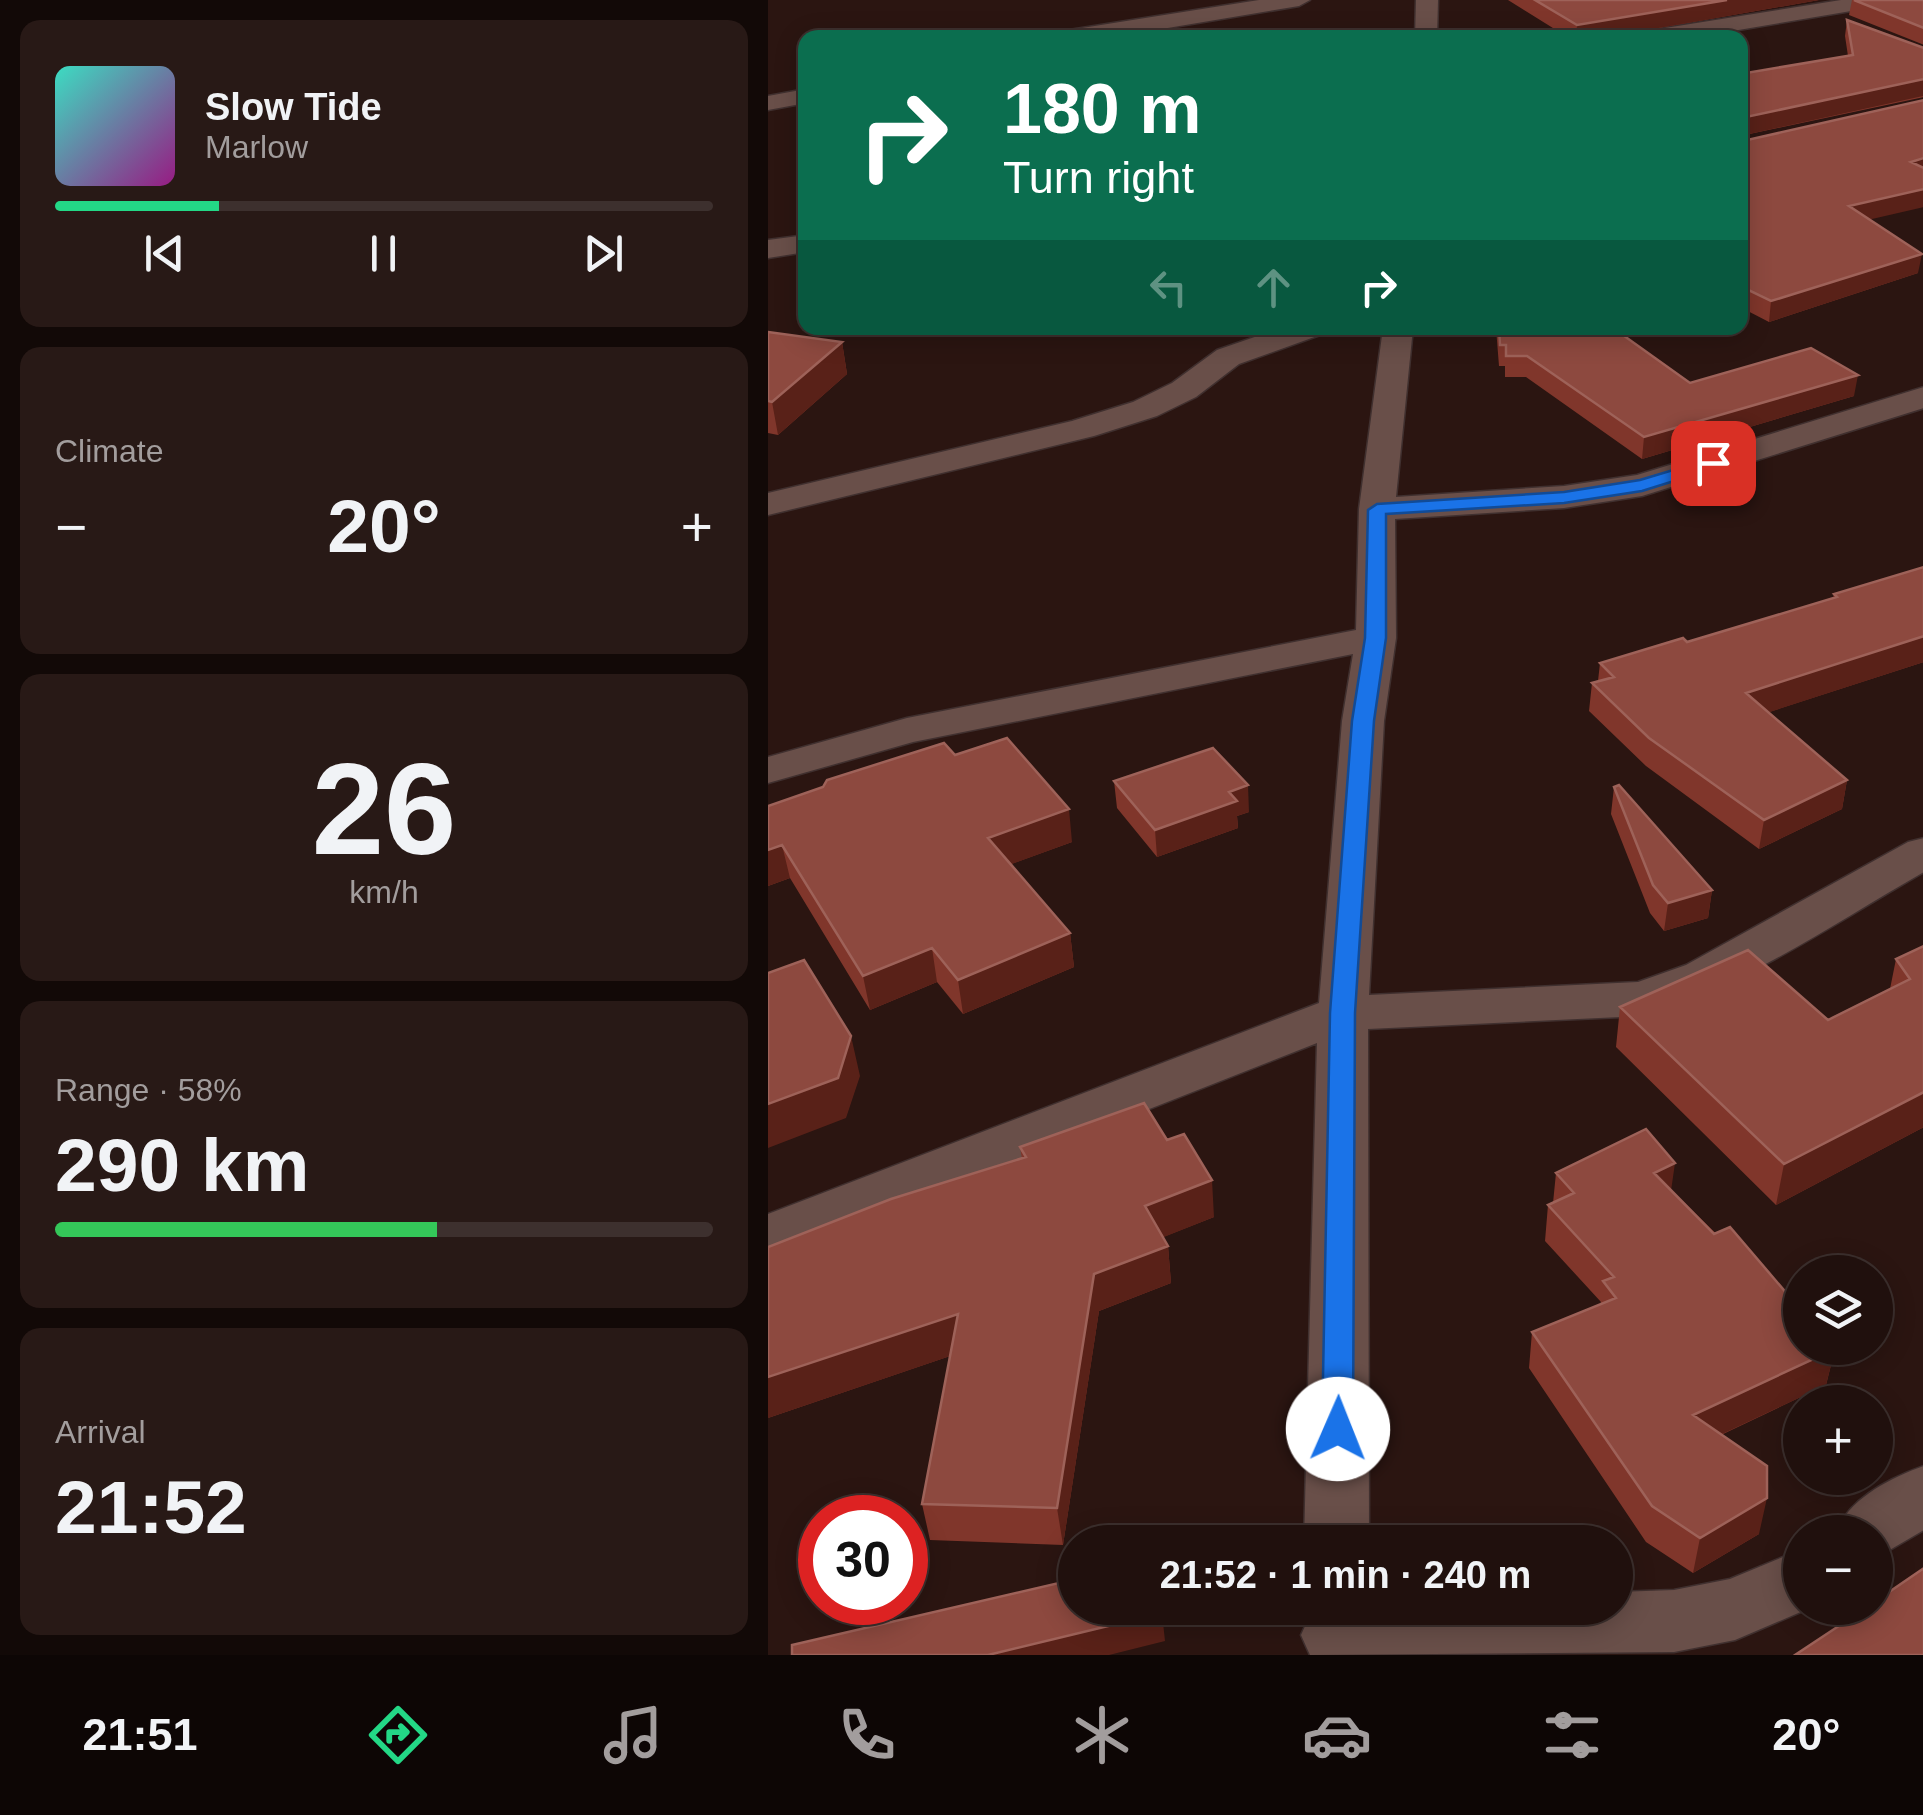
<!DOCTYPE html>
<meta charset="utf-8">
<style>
:root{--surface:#20100d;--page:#281916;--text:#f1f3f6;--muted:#a29d9d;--line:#3d302e;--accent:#23d886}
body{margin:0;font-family:Helvetica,sans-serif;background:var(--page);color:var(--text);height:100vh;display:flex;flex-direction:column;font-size:38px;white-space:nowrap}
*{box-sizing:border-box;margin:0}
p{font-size:32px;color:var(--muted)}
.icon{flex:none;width:55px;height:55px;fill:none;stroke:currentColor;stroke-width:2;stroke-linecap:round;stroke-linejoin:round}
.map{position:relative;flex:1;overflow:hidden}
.panel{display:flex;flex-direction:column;gap:20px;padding:20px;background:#120907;width:768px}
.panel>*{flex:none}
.hud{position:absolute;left:30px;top:30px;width:950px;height:305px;border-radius:20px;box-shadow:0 5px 25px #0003,0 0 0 2px var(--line);background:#0b6e4f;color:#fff;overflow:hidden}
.fabs{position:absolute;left:1015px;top:1255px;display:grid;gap:20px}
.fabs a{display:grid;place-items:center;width:110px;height:110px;border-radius:50%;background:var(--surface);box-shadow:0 5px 25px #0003,0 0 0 2px var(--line);font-size:50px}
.speed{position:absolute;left:30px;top:1495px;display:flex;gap:20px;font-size:50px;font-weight:700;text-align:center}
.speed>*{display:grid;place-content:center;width:130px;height:130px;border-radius:50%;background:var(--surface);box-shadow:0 5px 25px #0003,0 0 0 2px var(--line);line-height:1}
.speed .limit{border:15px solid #d22;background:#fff;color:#111}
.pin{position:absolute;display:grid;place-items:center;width:85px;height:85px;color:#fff;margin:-42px;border-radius:20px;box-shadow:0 5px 15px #0006}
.me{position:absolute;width:110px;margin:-55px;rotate:1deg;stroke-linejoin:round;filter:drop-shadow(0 0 8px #0008)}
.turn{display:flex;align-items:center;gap:35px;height:210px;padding:0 40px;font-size:45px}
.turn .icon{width:130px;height:130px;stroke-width:2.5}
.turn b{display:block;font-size:70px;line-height:85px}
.lanes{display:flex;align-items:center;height:95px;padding:0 40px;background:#0003;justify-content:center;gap:50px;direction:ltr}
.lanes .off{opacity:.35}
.big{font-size:75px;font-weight:700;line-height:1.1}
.panel .widget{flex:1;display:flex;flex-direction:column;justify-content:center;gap:15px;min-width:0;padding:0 35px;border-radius:20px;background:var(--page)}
.panel .dial{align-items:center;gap:0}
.dial b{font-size:130px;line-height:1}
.song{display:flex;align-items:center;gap:30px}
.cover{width:120px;height:120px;border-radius:15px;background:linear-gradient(135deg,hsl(170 70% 55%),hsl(310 70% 35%))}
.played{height:10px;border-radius:5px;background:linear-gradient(90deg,var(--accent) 25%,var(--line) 25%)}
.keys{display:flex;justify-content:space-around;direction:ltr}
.heat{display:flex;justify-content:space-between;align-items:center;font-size:55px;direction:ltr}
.charge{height:15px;border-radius:8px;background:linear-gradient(90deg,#34c759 58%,var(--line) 0)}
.trip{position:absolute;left:290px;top:1525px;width:575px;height:100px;border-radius:50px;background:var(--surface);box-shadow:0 5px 25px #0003,0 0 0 2px var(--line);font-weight:700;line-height:100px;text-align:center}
.menu{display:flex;height:160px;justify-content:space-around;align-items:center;background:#0d0605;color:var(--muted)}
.menu .icon{width:70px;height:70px}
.menu .active{color:var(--accent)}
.menu b{font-size:45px;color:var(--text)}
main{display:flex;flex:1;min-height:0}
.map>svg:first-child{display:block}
</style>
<main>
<section class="panel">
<div class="widget">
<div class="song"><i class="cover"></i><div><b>Slow Tide</b><p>Marlow</p></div></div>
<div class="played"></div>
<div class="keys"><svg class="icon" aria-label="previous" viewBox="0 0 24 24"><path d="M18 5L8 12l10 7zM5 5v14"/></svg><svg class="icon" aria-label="pause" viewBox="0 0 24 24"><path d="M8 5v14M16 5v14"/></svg><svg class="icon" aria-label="next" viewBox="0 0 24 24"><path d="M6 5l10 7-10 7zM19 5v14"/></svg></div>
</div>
<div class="widget"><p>Climate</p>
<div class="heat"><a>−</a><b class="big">20°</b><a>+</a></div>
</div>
<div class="widget dial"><b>26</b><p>km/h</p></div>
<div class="widget"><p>Range · 58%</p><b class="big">290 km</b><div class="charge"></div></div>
<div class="widget"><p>Arrival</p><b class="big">21:52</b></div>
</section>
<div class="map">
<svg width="1156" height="1655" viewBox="0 0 1156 1655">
<rect width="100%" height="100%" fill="#2b1511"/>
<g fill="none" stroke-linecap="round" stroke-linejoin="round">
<g stroke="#40302f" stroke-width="3">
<path id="minor" d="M 491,0 L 542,0 L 531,6 L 340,38 L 284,38 L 295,31 Z
M 648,0 L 670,0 L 669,38 L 647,38 Z
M 1073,0 L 1124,0 L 1113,6 L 923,38 L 867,38 L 878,31 Z
M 38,89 L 38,103 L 0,110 L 0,96 Z
M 38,235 L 38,252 L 0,258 L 0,240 Z
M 513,328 L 556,328 L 552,335 L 471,364 L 428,397 L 389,416 L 326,436 L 0,515 L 0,493 L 304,421 L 365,402 L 404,383 L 449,350 Z
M 615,328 L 645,328 L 628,497 L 796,486 L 869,475 L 1156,387 L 1156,408 L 874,496 L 796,508 L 627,519 L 628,638 L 616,721 L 601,995 L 870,982 L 918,965 L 1140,842 L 1156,838 L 1156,872 C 1065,924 975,987 874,1016 L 600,1029 L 601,1542 L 536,1542 L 549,1043 L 0,1259 L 0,1214 L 551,1003 L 574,721 L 585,654 L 145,742 L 0,783 L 0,757 L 139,718 L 588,630 L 591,509 Z
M 1156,1466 L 1156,1530 L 1108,1558 L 1108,1532 L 1068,1532 C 1081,1499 1122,1478 1156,1466 Z
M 1032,1550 L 1032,1608 L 1042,1608 L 967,1640 L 906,1652 L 542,1655 L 533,1635 L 543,1613 L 556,1608 L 848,1608 L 848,1592 L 906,1590 L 962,1579 Z"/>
</g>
<use href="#minor" fill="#694f49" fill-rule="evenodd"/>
</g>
<path fill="#80362b" d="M 740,0 L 1051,0 L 833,38 L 801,38 Z
M 1084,0 L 1156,0 L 1156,45 L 1081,15 Z
M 1079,20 L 1156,48 L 1156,97 L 972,136 L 972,74 L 1080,56 L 1077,36 Z
M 972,139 L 1102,219 L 1150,273 L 1001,322 L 972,307 Z
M 728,328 L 845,328 L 922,383 L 1086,396 L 874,459 L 758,377 L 737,377 L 737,366 L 731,366 Z
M 0,332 L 74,342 L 79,374 L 10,435 L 0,433 Z
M 1066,594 L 1156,662 L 1001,712 L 1079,780 L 1074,809 L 991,849 L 878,766 L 821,711 L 824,683 L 830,681 L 832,663 L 919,642 L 1065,598 Z
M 187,755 L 304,842 L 243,864 L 302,933 L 306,967 L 195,1014 L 169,982 L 102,1010 L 22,878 L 0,886 L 0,806 Z
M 346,781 L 481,812 L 469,816 L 470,828 L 389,857 L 349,808 Z
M 846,787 L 944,890 L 940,918 L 896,931 L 882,913 L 843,814 Z
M 1156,946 L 1156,1127 L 1008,1205 L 848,1047 L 852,1007 L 1060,1020 L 1122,989 L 1128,959 Z
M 252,1147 L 446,1217 L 395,1237 L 400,1246 L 403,1283 L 331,1311 L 295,1545 L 162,1540 L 154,1504 L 182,1356 L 0,1418 L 254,1159 Z
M 788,1173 L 903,1190 L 1067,1349 L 1058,1385 L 953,1435 L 991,1534 L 925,1573 L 878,1542 L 761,1368 L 764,1332 L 832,1304 L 833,1302 L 777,1241 L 780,1205 L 785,1203 Z"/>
<path fill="#592118" d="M 959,0 L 1051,0 L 833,38 L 808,38 L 809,25 Z
M 1156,79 L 1155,96 L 972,136 L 973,118 Z
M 1156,158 L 1156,176 L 1143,162 Z
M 1156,189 L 1156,207 L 1078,225 L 1081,206 Z
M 1154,254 L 1150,273 L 1001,322 L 1003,301 Z
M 74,342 L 79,374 L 10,435 L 4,402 Z
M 1090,375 L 1086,396 L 874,459 L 876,437 Z
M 1156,636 L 1156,662 L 974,721 L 978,693 Z
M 1079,780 L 1074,809 L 991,849 L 996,820 Z
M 480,785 L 481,812 L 469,816 L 470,828 L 389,857 L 387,830 L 461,792 Z
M 301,809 L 304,842 L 225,871 L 220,838 Z
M 14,845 L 22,878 L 0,886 L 0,850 Z
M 944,890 L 940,918 L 896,931 L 900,903 Z
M 302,933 L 306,967 L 195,1014 L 190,980 Z
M 164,948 L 169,982 L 102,1010 L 95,976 Z
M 83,1036 L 92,1076 L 78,1118 L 0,1148 L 0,1104 Z
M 1156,1092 L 1156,1127 L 1008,1205 L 1016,1164 Z
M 907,1163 L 902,1198 L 886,1173 Z
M 444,1180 L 446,1217 L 381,1243 L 377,1206 Z
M 400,1246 L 403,1283 L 331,1311 L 295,1545 L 289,1508 L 326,1274 Z
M 190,1314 L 197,1351 L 0,1418 L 0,1377 Z
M 1067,1349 L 1058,1385 L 918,1451 L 925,1415 Z
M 999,1498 L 991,1534 L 925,1573 L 932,1538 Z
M 394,1613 L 397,1641 L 341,1655 L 220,1655 Z"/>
<path fill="#8d493f" stroke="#9e6259" stroke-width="2.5" d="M 767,0 L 959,0 L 809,25 Z
M 1086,0 L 1156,0 L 1156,28 Z
M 1079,20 L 1156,48 L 1156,79 L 973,118 L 972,124 L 972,74 L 1085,55 Z
M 1156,100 L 1156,158 L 1143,162 L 1156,168 L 1156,189 L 1081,206 L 1154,254 L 1003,301 L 972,286 L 972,139 L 975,141 Z
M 731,328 L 845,328 L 922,383 L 1043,348 L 1090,375 L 876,437 L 759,356 L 738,356 L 738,345 L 732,345 Z
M 0,332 L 74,342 L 4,402 L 0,401 Z
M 1156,567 L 1156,636 L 978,693 L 1079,780 L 996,820 L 881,738 L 824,683 L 846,677 L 832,663 L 915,638 L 919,642 L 1069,597 L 1066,594 Z
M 239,738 L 301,809 L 220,838 L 302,933 L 190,980 L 164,948 L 95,976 L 14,845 L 0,850 L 0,806 L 55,787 L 59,780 L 176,743 L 187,755 Z
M 445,748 L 480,785 L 461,792 L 469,801 L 387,830 L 346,781 Z
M 851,785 L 944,890 L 900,903 L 885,885 L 846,787 Z
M 1156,946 L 1156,1092 L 1016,1164 L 852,1007 L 980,950 L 1060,1020 L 1142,979 L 1128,959 Z
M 36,960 L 83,1036 L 70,1078 L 0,1104 L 0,973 Z
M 376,1103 L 399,1140 L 416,1134 L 444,1180 L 377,1206 L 400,1246 L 326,1274 L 289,1508 L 154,1504 L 190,1314 L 0,1377 L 0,1247 L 123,1199 L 258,1157 L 252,1147 Z
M 878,1129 L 907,1163 L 886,1173 L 946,1234 L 962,1227 L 1032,1309 L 1032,1348 L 1066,1348 L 1067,1349 L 925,1415 L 999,1466 L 999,1498 L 932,1538 L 884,1506 L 764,1332 L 848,1298 L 835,1281 L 846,1277 L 780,1205 L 806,1193 L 788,1173 Z
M 1156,1568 L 1156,1655 L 1027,1655 L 1098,1608 L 1108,1608 L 1108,1601 Z
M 308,1579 L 308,1608 L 393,1608 L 394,1613 L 220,1655 L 24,1655 L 24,1645 Z"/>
<path fill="#1a73e8" stroke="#114b97" stroke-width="2.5" d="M 945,458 L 954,463 L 951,467 L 874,491 L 796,503 L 618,514 L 618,638 L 606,721 L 587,1013 L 585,1429 L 581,1438 L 570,1442 L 558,1438 L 554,1429 L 562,1013 L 584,721 L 597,638 L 600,510 L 609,504 L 796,492 L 872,480 Z"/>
</svg>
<div class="fabs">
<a><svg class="icon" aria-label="layers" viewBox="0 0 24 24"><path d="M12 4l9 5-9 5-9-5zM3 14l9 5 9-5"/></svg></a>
<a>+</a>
<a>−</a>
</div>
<div class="speed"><div class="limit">30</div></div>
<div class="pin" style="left:945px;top:463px;background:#d93025"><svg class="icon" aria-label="arrive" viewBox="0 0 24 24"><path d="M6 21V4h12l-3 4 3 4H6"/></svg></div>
<svg class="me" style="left:570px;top:1429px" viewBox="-20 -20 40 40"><circle r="19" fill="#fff"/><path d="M0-13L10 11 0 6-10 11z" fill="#1a73e8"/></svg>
<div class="trip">21:52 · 1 min · 240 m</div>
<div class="hud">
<div class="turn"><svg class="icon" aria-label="right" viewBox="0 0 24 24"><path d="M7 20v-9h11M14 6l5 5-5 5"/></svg><div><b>180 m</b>Turn right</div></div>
<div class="lanes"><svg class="icon off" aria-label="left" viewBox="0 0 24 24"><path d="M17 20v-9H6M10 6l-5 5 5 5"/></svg><svg class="icon off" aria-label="ahead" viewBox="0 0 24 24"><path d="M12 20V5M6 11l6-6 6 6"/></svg><svg class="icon" aria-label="right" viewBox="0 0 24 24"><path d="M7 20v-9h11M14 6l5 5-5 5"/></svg></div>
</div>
</div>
</main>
<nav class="menu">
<b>21:51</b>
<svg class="icon active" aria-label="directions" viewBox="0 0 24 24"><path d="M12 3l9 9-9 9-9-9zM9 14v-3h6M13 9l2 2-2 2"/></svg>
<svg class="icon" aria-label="music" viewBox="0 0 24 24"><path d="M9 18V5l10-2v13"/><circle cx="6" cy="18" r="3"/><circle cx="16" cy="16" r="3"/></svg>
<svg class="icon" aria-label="phone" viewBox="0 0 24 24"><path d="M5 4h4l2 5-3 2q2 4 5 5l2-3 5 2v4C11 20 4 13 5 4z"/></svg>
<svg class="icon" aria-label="climate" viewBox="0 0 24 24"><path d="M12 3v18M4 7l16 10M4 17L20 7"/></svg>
<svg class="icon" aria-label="car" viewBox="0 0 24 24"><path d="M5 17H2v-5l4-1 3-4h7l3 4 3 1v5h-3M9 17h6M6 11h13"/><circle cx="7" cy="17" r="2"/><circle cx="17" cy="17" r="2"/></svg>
<svg class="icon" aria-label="filters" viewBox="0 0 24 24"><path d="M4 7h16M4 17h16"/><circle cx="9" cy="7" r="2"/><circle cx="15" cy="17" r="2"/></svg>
<b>20°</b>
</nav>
